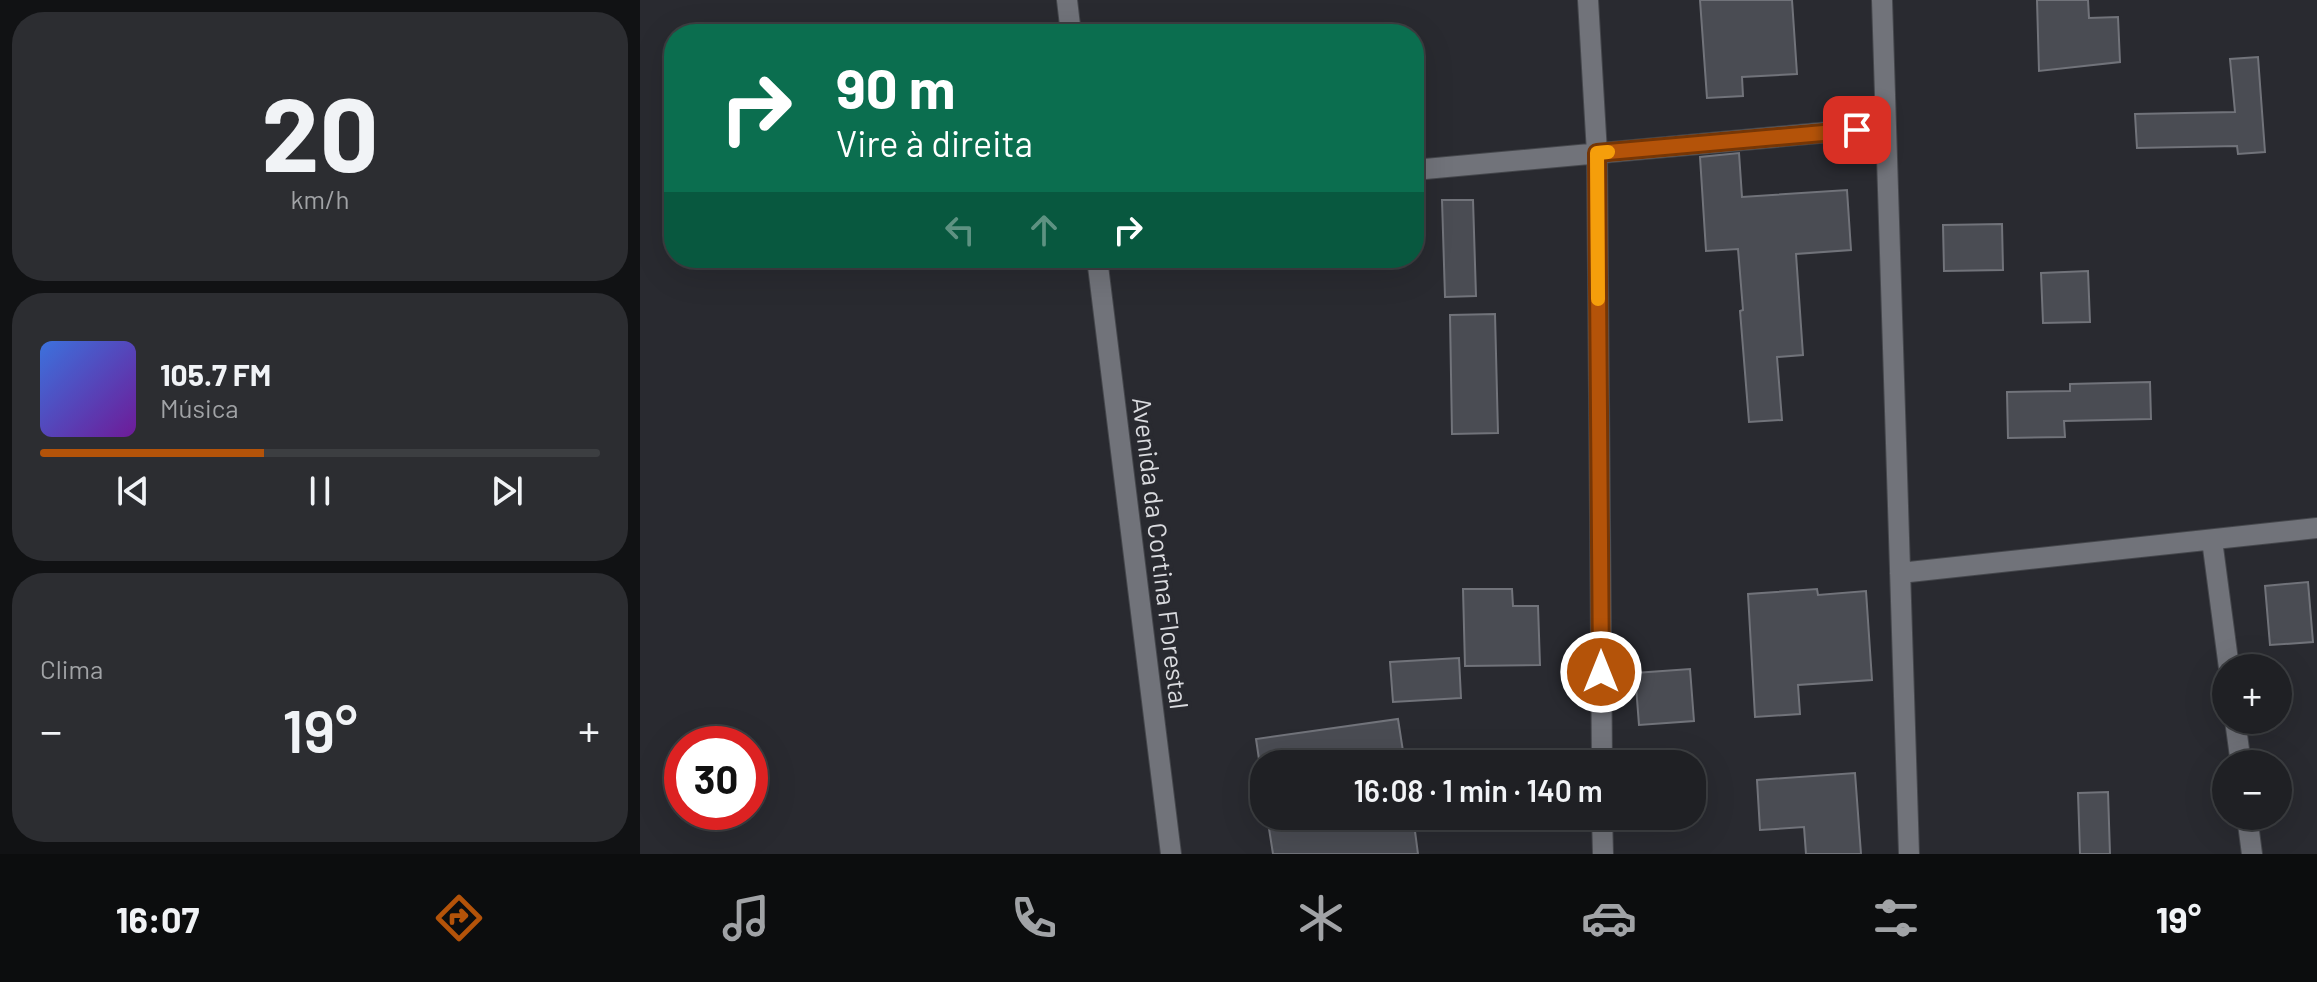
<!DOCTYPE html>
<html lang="pt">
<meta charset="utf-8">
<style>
:root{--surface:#1f2024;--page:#2c2d31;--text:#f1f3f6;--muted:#a1a3a6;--line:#3c3e41;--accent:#b45309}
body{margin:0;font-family:Barlow,sans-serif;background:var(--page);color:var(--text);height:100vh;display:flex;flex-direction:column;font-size:30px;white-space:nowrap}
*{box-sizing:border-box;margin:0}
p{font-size:26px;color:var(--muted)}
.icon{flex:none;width:44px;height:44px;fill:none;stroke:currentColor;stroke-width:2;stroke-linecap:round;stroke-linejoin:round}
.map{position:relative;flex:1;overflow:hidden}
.drawer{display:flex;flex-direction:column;gap:12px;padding:12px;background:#111214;width:640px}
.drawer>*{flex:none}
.guide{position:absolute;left:24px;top:24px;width:760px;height:244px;border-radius:32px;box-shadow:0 8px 32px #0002,0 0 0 2px var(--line);background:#0b6e4f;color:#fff;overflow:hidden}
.controls{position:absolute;left:1572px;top:654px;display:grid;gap:16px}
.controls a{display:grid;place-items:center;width:80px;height:80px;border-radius:50%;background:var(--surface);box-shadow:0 8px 32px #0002,0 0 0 2px var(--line);font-size:40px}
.speed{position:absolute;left:24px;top:726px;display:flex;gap:16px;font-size:40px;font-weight:700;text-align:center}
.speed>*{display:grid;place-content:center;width:104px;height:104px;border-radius:50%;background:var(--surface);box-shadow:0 8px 32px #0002,0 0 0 2px var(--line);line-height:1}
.speed .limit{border:12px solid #d22;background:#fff;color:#111}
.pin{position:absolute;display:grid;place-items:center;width:68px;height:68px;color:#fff;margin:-34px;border-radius:16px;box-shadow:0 4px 12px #0006}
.me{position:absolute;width:88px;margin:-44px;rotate:0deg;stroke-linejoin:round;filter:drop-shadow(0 0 6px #0008)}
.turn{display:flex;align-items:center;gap:28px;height:168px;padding:0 40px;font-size:36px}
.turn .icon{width:104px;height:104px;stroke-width:2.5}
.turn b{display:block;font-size:56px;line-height:68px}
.lanes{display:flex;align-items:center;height:76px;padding:0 40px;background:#0003;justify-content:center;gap:40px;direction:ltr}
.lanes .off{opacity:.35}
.big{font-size:60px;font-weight:600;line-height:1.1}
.drawer .tile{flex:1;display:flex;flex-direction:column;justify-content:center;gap:12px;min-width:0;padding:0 28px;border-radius:32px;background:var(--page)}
.drawer .dial{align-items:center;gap:0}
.dial b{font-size:104px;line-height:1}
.song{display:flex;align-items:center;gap:24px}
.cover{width:96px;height:96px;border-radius:12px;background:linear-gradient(135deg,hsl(220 70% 55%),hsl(280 70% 35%))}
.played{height:8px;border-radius:4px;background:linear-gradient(90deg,var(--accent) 40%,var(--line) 40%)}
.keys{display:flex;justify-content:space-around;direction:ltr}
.heat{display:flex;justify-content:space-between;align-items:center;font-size:44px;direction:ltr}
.trip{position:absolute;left:610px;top:750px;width:456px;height:80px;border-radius:32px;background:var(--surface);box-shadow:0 8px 32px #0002,0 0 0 2px var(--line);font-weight:600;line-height:80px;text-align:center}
.menu{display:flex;height:128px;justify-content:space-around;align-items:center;background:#0c0d0e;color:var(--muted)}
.menu .icon{width:56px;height:56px}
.menu .on{color:var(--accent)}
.menu b{font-size:36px;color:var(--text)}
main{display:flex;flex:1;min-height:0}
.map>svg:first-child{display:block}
</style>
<main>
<section class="drawer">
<div class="tile dial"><b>20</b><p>km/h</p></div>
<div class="tile">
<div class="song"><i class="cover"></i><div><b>105.7 FM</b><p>Música</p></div></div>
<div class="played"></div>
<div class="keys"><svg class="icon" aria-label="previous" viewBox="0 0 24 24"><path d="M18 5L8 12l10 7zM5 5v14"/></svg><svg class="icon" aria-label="pause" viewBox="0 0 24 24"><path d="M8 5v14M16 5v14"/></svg><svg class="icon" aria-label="next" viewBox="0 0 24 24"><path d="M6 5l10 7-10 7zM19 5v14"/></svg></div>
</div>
<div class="tile"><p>Clima</p>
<div class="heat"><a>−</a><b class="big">19°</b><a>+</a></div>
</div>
</section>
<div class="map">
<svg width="1677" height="854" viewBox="0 0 1677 854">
<rect width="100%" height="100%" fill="#292a30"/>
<path fill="#4a4c53" stroke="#71737a" stroke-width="2" d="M 1060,0 L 1152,0 L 1157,74 L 1102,77 L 1103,96 L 1067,98 Z
M 1397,0 L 1448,0 L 1449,18 L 1478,17 L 1480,62 L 1399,71 Z
M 1618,57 L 1625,152 L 1598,154 L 1597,146 L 1497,148 L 1495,114 L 1595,112 L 1590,59 Z
M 1099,153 L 1102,197 L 1207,190 L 1211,250 L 1156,254 L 1163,355 L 1137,357 L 1142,420 L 1109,422 L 1100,311 L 1103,310 L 1098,249 L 1066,251 L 1060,157 Z
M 802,200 L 833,200 L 836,296 L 805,297 Z
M 1362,224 L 1363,270 L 1304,271 L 1303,225 Z
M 1448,271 L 1450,322 L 1403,323 L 1401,273 Z
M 855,314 L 858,433 L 812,434 L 810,315 Z
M 1510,382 L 1511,419 L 1424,421 L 1425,437 L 1368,438 L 1367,392 L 1430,391 L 1430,384 Z
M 1668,582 L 1673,642 L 1630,645 L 1625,586 Z
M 823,589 L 872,589 L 873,606 L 898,606 L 900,665 L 825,666 Z
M 1177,589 L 1178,595 L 1226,591 L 1232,680 L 1158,685 L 1160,714 L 1115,717 L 1108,594 Z
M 819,658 L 821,698 L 753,702 L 750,662 Z
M 1050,669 L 1054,721 L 999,725 L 995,673 Z
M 758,719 L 765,764 L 624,764 L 624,793 L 616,739 Z
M 1215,773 L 1221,854 L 1166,854 L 1164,827 L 1120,830 L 1117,780 Z
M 1468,792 L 1470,854 L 1440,854 L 1438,793 Z
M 627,816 L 773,816 L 778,854 L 633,854 Z"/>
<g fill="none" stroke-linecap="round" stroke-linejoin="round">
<g stroke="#45474c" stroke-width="22">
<path id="minor" d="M 427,0 L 431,34
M 948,0 L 957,153 L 962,764
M 1242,0 L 1269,854
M 774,170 L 1245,127
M 457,258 L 531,854
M 1572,540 L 1589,668
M 1260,573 L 1677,528
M 1595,720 L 1601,764
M 962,816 L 963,854
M 1607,816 L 1612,854"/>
</g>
<use href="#minor" stroke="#71737a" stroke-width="20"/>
</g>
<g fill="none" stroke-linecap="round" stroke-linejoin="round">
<g stroke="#753606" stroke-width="20">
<path id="route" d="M 961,672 L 957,153 L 1217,130"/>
</g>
<use href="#route" stroke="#b45309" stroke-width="14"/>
<path stroke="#f59e0b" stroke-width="14" d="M 958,299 L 957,153 L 968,152"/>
</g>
<g text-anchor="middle" stroke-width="8" stroke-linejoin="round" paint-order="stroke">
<g font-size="26" fill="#dadbdf" stroke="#292a30">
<text transform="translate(520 553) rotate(83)" y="9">Avenida da Cortina Florestal</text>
</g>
</g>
</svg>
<div class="controls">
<a>+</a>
<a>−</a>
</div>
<div class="speed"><div class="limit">30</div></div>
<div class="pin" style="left:1217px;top:130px;background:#d93025"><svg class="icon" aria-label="arrive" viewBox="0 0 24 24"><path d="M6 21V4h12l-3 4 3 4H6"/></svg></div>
<svg class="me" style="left:961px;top:672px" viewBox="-20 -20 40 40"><circle r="17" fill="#b45309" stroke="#fff" stroke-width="3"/><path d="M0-11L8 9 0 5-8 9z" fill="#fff"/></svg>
<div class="trip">16:08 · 1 min · 140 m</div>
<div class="guide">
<div class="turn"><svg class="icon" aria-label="right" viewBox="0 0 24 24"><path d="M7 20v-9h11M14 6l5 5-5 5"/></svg><div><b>90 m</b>Vire à direita</div></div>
<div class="lanes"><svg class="icon off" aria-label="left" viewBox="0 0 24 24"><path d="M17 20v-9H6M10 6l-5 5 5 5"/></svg><svg class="icon off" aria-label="ahead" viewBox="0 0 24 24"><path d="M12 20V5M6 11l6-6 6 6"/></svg><svg class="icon" aria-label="right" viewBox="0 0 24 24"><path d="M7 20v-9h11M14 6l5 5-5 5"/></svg></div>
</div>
</div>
</main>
<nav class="menu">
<b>16:07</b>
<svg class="icon on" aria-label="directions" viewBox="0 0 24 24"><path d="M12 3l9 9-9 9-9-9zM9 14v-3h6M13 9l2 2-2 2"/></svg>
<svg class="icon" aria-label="music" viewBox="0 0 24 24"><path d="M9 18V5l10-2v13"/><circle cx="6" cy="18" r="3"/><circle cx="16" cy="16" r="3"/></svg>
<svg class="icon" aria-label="phone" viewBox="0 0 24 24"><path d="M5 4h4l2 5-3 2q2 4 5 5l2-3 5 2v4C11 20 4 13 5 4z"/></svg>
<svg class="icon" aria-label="climate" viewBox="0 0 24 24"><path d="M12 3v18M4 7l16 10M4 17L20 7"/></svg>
<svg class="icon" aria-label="car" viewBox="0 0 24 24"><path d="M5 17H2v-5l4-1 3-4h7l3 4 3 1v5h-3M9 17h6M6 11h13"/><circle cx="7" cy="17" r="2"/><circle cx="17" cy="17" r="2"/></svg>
<svg class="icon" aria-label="filters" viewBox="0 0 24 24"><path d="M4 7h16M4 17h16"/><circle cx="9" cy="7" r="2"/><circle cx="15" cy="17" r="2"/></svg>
<b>19°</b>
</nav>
